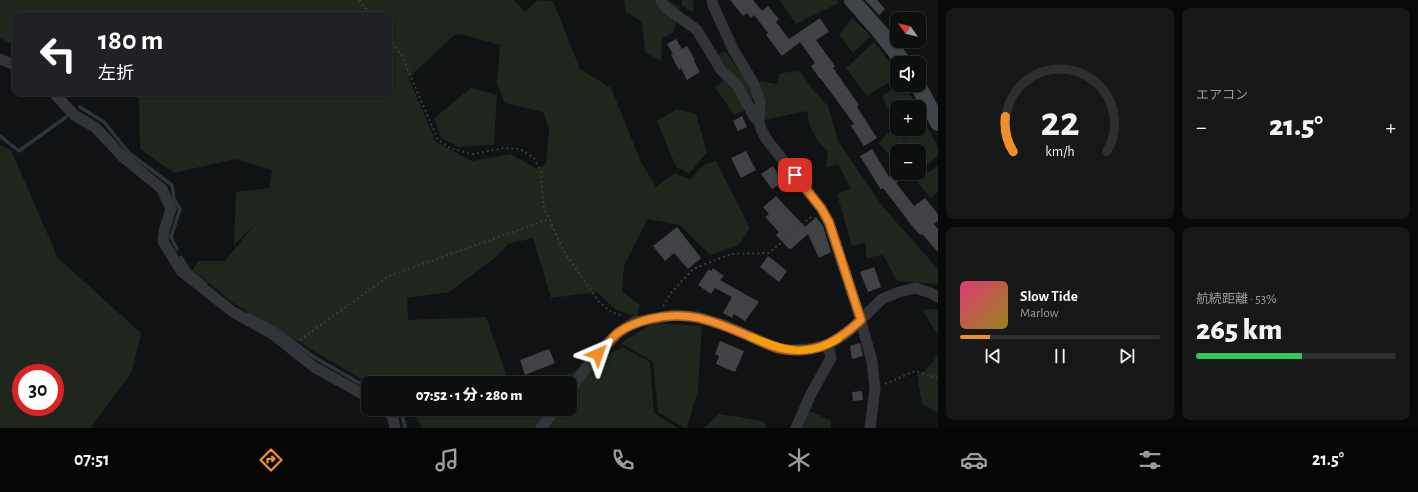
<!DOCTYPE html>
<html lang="ja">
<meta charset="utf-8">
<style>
:root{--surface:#0d0e0e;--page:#161717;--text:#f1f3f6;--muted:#9a9c9e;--line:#2d2e2e;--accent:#f18e2b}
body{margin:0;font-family:"Alegreya Sans","Noto Sans JP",sans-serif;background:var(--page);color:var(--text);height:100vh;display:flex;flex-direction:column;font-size:15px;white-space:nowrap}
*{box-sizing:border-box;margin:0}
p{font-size:13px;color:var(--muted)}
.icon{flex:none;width:22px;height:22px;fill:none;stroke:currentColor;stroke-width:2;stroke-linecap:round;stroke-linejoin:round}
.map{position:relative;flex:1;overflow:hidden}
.panel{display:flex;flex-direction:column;gap:8px;padding:8px;background:#070808;width:480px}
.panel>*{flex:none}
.banner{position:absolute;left:12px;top:12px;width:380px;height:84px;border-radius:8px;box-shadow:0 1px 3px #0004,0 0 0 1px var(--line);background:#202124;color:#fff;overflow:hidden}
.needle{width:26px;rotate:304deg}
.tools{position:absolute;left:890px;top:12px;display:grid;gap:8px}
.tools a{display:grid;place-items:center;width:36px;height:36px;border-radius:8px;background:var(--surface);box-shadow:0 1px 3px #0004,0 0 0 1px var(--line);font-size:20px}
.speed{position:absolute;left:12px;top:364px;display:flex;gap:8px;font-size:20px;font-weight:700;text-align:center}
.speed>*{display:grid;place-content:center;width:52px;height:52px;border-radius:50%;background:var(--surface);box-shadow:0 1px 3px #0004,0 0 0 1px var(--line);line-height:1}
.speed .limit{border:6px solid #d22;background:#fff;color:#111}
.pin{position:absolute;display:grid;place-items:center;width:34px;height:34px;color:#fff;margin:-17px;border-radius:8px;box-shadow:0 2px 6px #0006}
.me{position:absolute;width:44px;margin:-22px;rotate:43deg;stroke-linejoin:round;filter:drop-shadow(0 0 3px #0008)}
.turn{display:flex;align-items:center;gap:14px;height:84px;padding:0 20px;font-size:18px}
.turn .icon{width:52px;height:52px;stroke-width:2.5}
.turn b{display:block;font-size:28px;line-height:34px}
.big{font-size:30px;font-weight:800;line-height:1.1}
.panel .tile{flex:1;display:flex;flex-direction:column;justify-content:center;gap:6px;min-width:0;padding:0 14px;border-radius:8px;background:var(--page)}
.panel .dial{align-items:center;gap:0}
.dial svg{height:104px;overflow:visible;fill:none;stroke:var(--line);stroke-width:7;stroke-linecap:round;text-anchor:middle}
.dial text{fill:var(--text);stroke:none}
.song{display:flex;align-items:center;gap:12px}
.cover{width:48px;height:48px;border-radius:6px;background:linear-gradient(135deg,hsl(340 70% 55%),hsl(50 70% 35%))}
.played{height:4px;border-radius:2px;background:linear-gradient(90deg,var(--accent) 15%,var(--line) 15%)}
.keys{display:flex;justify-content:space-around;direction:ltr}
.heat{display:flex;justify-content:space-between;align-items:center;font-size:22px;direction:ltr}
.charge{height:6px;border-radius:3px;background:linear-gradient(90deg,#34c759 53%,var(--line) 0)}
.panel .tiles{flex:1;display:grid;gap:8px;grid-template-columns:repeat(2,1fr)}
.trip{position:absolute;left:361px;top:376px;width:216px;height:40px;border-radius:8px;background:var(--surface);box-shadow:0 1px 3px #0004,0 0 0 1px var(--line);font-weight:800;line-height:40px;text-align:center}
.tab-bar{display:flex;height:64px;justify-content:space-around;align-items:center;background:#050606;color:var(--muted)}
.tab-bar .icon{width:28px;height:28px}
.tab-bar .on{color:var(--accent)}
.tab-bar b{font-size:18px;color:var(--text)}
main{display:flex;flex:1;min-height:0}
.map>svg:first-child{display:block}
</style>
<main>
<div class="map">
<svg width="938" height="428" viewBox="0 0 938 428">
<rect width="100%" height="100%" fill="#111213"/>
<path fill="#1e261e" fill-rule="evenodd" d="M 0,0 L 514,0 L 525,12 L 538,0 L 553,1 L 580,69 L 611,88 L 641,162 L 656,187 L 675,173 L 690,180 L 703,165 L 716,161 L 750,228 L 739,245 L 710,255 L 680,225 L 648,219 L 624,266 L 622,291 L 640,305 L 637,317 L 615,309 L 597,292 L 551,298 L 533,238 L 508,244 L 496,257 L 449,292 L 407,298 L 408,320 L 486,317 L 509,383 L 368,383 L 233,303 L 193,270 L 198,261 L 225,261 L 254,225 L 234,245 L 236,192 L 269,188 L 272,170 L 235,159 L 174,173 L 140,149 L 139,99 L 131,93 L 389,93 L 389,15 L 15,15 L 15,46 L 0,38 ZM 461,34 L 500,45 L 497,84 L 505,103 L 543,112 L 549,129 L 546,164 L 537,169 L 511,154 L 472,161 L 436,142 L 409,78 L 453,36 Z
M 624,0 L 667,0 L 680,7 L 674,32 L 662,39 L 661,61 L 645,52 L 642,22 L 626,12 Z
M 682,0 L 693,0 L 694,13 L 682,6 Z
M 779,0 L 836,0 L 839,3 L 796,24 Z
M 852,18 L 871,36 L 853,53 L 839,35 Z
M 874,42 L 897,72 L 897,77 L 867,96 L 846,68 Z
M 725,51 L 752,87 L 755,98 L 749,102 L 740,82 L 717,56 Z
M 800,71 L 813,90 L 828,106 L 838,141 L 883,207 L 938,269 L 938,284 L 897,281 L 883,255 L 867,258 L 865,243 L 852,246 L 837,194 L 851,189 L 838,164 L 826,168 L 828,151 C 814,140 810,128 807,111 L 764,120 L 765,101 L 759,81 L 777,84 L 780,73 Z
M 725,80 L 733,87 L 746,109 L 734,115 L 715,87 Z
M 900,85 L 905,85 L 917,107 L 897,107 L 897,129 L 919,129 L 919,111 L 938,147 L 938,156 L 927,165 L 919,156 L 919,151 L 914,151 L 904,141 L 889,155 L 879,143 L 892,129 L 890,112 L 882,96 Z
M 471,88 L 497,95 L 494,145 L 459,147 L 441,138 L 434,118 Z
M 677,109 L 696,114 L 707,152 L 689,174 L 676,167 L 657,121 Z
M 0,145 L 11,150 L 58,258 L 141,333 L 132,372 L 90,428 L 0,428 ZM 21,373 L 55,373 L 55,407 L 21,407 Z
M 938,166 L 938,192 L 930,198 L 916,180 Z
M 935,309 L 938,311 L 938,335 L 922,310 Z
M 653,323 L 702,326 L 698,390 L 687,428 L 684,428 L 658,412 L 653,362 L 621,343 Z
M 623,347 L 650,362 L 654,413 L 678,428 L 422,428 L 411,409 L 570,409 L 570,383 L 549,383 Z
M 938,355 L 938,413 L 922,404 L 917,374 L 925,371 Z
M 810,411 L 831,421 L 831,428 L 802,428 Z
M 719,414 L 763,421 L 767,428 L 704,428 Z"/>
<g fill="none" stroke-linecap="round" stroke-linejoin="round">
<path stroke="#2b363b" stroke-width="3.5" d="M 80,107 L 104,122 L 129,153 L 172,185 L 174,199 L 180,209 L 171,237 L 177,249
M 0,136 L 19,151 L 66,117
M 181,257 L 188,269 L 206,284
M 248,314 L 276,329 L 314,357 L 368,388
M 397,409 L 402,415 L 405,428"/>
</g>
<path fill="#404246" d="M 730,0 L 753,0 L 762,11 L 768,6 L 779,19 L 776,22 L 789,39 L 820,18 L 829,32 L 816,40 L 835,66 L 833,68 L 859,105 L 857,107 L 877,138 L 864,146 L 851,126 L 854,124 L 821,79 L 820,79 L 811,66 L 815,63 L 800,42 L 782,56 L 766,35 L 768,33 L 754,15 L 751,18 L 747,13 L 743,16 Z
M 865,0 L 877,0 L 885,9 L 879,15 Z
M 676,39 L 682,49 L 687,46 L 695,60 L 694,61 L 700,72 L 687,80 L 681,68 L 679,70 L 671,55 L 673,54 L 667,44 Z
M 742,116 L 747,127 L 738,131 L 733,121 Z
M 872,149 L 889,177 L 893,173 L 908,173 L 896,183 L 914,206 L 925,198 L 938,214 L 938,221 L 934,224 L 938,229 L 938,252 L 922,234 L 920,235 L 913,227 L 883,188 L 881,190 L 860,156 Z
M 746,151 L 756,170 L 741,178 L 731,158 Z
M 773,166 L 783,182 L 772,189 L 761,174 Z
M 776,196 L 805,227 L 816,217 L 823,226 L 831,252 L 819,258 L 808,234 L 791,249 L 790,248 L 789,249 L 776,235 L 779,232 L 765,217 L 769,214 L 763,207 Z
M 677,227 L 701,258 L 688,269 L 674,253 L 665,261 L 653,246 Z
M 768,256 L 787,271 L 779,282 L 760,267 Z
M 874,267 L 881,287 L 868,292 L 860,272 Z
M 713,268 L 724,276 L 720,280 L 759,302 L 745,321 L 734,314 L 732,318 L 723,313 L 732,297 L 715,288 L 711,294 L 698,285 L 709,269 L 711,271 Z
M 720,341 L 744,351 L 735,372 L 716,364 L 719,356 L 715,354 Z
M 860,343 L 863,356 L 852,359 L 850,346 Z
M 549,349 L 555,363 L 525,375 L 520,360 Z
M 862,391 L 863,400 L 853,401 L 852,392 Z"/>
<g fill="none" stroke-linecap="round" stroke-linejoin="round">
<path stroke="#383b3f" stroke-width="2" stroke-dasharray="2 3" stroke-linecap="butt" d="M 359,0 L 371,15
M 389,39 L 402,56 L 438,140 L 452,149 L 473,154 L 504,148 L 520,149 L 534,158 L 541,172 L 543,205 L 563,250 L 599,302 L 611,312 L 623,316
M 663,306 L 671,293 L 693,269 L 731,254 L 769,253 L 812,216
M 300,340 L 389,276 L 549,219
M 885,384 L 915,371 L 938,378"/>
<path stroke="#323438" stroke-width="11" d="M 661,0 L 665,7 L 697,30 L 721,70 L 737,85 L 755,118 L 759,121
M 712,0 L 713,5 L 733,49 L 754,84 L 760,102 L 759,121 L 761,129 L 767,140 L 821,208 L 829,223 L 858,311 L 872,361 L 875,389 L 870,428
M 0,59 L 15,65
M 54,93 L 74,115 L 95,127 L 123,157 L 162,189 L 171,209 L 164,231 L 163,241 L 181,271 L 233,312 L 274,335 L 314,367 L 368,397
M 570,390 L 588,365 L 618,333 L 634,322 L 674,315 L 697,317 L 724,325 L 777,348 L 790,350 L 809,349 L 828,345 L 847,333 L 882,299 L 899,292 L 915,288 L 931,293 L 938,297
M 387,409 L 393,418 L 395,428
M 541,428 L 556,409
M 796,428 L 811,394 L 831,358 L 828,345"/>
<path stroke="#404348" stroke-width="16" d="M 852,0 L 880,32 L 904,63
M 918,85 L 938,123"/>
</g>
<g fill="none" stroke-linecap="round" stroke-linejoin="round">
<g stroke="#9d5c1c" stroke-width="10">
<path id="route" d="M 598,354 C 605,347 611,338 619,332 C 629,325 638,322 650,319 C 686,310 711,320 744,334 C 758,340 774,349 790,350 C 820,353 840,339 861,320 L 829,222 L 821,208 L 795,175"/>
</g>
<use href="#route" stroke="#f18e2b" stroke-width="7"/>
<path stroke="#f59e0b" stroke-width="7" d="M 752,337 C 783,350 807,358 838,339"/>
</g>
</svg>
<div class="tools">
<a><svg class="needle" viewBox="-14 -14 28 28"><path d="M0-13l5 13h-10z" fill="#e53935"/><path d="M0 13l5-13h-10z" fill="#9a9c9e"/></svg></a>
<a><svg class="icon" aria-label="sound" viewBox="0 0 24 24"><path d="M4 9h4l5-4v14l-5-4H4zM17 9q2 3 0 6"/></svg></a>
<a>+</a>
<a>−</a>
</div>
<div class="speed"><div class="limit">30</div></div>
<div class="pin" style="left:795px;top:175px;background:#d93025"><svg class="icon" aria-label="arrive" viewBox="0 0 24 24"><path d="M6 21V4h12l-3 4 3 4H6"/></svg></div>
<svg class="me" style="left:598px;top:354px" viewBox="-20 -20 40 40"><path d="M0-17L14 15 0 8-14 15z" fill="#f18e2b" stroke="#fff" stroke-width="4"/></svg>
<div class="trip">07:52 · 1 分 · 280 m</div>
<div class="banner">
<div class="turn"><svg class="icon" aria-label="left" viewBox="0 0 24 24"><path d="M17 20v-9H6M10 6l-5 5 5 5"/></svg><div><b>180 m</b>左折</div></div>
</div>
</div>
<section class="panel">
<div class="tiles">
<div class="tile dial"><svg viewBox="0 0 100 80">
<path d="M14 69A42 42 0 1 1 86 69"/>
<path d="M14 69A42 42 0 0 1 8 42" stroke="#f18e2b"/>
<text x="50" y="56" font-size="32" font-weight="700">22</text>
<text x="50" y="72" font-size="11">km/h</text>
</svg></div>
<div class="tile"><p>エアコン</p>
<div class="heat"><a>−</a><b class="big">21.5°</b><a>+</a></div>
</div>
<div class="tile">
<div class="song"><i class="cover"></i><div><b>Slow Tide</b><p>Marlow</p></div></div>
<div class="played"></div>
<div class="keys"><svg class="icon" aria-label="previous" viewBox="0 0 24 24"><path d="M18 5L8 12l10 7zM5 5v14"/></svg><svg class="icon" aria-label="pause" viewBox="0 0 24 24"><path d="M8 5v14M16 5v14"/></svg><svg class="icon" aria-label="next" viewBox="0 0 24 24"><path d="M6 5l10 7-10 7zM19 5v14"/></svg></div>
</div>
<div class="tile"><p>航続距離 · 53%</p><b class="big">265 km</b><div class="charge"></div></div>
</div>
</section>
</main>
<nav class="tab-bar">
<b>07:51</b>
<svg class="icon on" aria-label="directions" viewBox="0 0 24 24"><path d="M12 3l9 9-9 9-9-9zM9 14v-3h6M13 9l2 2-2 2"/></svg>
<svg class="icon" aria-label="music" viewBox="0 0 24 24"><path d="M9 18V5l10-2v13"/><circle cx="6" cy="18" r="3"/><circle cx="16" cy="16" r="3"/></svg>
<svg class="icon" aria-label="phone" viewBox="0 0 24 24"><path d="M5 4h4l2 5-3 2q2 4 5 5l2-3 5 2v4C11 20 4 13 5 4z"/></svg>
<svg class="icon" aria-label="climate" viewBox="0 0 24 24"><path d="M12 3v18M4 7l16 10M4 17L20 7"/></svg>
<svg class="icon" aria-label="car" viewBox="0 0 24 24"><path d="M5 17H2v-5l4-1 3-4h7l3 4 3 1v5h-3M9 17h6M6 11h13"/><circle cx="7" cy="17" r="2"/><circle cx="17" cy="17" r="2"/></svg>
<svg class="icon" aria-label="filters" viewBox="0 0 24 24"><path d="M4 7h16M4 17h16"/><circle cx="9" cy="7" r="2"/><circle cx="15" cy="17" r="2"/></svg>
<b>21.5°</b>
</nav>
